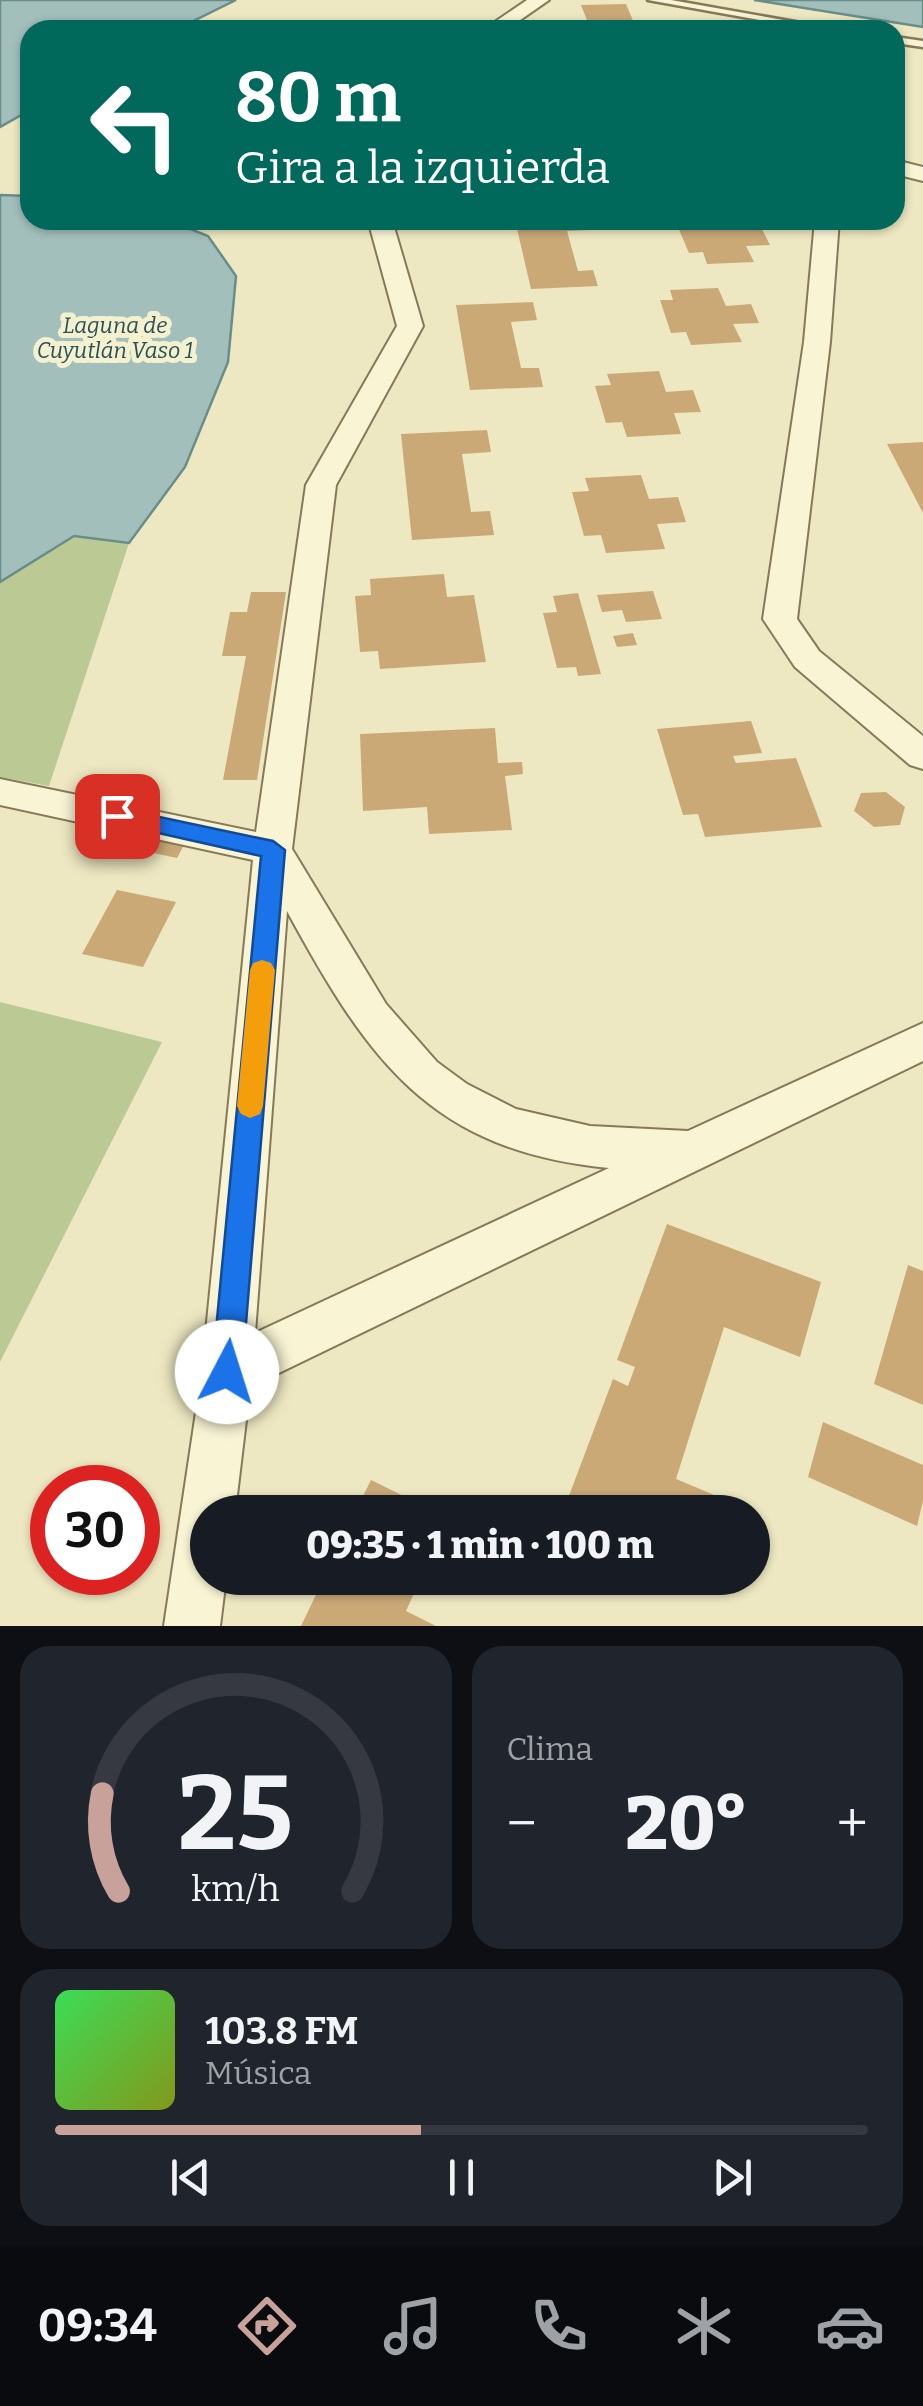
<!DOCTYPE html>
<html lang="es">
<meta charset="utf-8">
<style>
:root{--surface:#171b24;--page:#20242c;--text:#f1f3f6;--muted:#9ea1a6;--line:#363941;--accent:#c7a19a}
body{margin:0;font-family:Bitter,serif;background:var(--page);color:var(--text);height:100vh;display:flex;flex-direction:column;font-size:38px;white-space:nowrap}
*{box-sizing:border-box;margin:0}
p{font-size:32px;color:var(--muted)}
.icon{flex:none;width:55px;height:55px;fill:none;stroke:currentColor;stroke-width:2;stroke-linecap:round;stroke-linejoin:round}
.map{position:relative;height:1626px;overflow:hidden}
.drawer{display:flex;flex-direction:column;gap:20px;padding:20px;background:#0d0f14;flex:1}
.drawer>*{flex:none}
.hud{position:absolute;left:20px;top:20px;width:885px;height:210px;border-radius:30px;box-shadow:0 2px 8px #0004;background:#00695c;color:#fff;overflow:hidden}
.speed{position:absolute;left:30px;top:1465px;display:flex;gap:20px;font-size:50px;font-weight:700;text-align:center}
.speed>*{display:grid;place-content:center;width:130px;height:130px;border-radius:50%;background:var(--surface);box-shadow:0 2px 8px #0004;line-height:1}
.speed .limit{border:15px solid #d22;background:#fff;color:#111}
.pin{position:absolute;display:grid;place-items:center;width:85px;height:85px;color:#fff;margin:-42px;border-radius:20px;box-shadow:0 5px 15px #0006}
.me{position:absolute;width:110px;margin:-55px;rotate:5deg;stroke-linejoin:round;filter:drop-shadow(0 0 8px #0008)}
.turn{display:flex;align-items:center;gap:35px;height:210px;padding:0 50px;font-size:45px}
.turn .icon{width:130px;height:130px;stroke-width:2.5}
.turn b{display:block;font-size:70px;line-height:85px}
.big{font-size:75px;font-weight:800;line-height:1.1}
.drawer .tile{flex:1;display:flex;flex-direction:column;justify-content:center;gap:15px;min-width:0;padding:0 35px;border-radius:30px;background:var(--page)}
.drawer .dial{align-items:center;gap:0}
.dial svg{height:260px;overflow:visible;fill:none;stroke:var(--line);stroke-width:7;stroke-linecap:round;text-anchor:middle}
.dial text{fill:var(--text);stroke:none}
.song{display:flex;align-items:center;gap:30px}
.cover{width:120px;height:120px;border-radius:15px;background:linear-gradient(135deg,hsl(130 70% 55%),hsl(70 70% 35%))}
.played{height:10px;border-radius:5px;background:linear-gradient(90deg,var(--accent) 45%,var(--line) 45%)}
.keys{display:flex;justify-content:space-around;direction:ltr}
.heat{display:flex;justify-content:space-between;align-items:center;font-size:55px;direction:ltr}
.drawer .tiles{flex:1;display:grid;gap:20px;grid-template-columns:1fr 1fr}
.tile:last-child{grid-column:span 2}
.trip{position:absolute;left:190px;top:1495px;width:580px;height:100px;border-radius:50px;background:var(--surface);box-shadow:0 2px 8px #0004;font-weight:800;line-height:100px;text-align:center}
.menu{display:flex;height:160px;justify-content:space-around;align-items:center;background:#090b0e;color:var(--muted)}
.menu .icon{width:70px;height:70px}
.menu .active{color:var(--accent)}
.menu b{font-size:45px;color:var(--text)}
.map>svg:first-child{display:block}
</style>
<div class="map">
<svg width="923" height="1626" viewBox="0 0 923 1626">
<rect width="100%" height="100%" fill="#ede8c1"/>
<path fill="#bbca95" d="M 74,536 L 129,543 L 49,786 L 0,777 L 0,582 Z
M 0,1002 L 162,1042 L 0,1362 Z"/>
<path fill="#a3bfbc" stroke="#6b8d8a" stroke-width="2.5" d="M 0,0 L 236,0 L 175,30 L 30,30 L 30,110 L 0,127 Z
M 754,0 L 923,0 L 923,27 Z
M 0,195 L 30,196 L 30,220 L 168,220 L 208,236 L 236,276 L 228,362 L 185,467 L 129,543 L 74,536 L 0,582 Z"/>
<path fill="#caa977" d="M 626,4 L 637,30 L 591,30 L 581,5 Z
M 515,220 L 587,220 L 591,230 L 567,231 L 578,271 L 593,270 L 598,286 L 531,289 Z
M 688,220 L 734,220 L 739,230 L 762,229 L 770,245 L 746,246 L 754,262 L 707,264 L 703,252 L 689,253 L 677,225 L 690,225 Z
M 718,288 L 726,306 L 751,304 L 759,323 L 733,324 L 742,342 L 691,345 L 686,332 L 671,333 L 660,300 L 673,300 L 670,290 Z
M 533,302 L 537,320 L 511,322 L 521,368 L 539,368 L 543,387 L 470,390 L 456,305 Z
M 659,371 L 666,392 L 693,390 L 701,412 L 674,413 L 681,434 L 627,437 L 622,422 L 606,423 L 595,386 L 611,385 L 607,374 Z
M 487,430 L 491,452 L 462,454 L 471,512 L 490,511 L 494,535 L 412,540 L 401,434 Z
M 923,442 L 923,513 L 887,444 Z
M 641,475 L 649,499 L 678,497 L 686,522 L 657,524 L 665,549 L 606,553 L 601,535 L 584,536 L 572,492 L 589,491 L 585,478 Z
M 444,574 L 447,597 L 474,595 L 486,662 L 380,669 L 378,651 L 360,652 L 355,596 L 371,595 L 370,579 Z
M 653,591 L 662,619 L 626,622 L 622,610 L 602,612 L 597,595 Z
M 251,592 L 286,592 L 257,780 L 223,780 L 246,656 L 222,656 L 230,612 L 247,612 Z
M 578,593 L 601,674 L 578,676 L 576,667 L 557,668 L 543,613 L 557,612 L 553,596 Z
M 633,633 L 637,645 L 617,647 L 613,636 Z
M 751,721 L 762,753 L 733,756 L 736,763 L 796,758 L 822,827 L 705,837 L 698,814 L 683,815 L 657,729 Z
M 495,728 L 498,763 L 522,762 L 523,774 L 505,776 L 512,830 L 429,834 L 427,807 L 363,811 L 360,734 Z
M 886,792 L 905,807 L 900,825 L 874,827 L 854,811 L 861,793 Z
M 152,826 L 190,834 L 177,858 L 139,850 Z
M 117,890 L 176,902 L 143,967 L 82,954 Z
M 667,1224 L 821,1282 L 800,1357 L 724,1327 L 676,1479 L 755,1512 L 571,1512 L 564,1509 L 613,1379 L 628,1386 L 635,1367 L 617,1360 Z
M 908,1265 L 923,1271 L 923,1405 L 874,1384 Z
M 823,1422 L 923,1465 L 923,1501 L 917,1526 L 808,1477 Z
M 371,1480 L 436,1512 L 355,1512 Z
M 324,1578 L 421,1578 L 406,1611 L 436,1626 L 301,1626 Z"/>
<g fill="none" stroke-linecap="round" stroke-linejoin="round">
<g stroke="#867959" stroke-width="5">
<path id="service" d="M 648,0 L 671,0 L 840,30 L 816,30 Z
M 895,37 L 923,41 L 923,47 L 895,43 Z"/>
</g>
<g stroke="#867959" stroke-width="4">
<path id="minor" d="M 527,0 L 549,0 L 506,30 L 483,30 Z
M 895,160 L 923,167 L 923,181 L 895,174 Z
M 368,220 L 392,220 L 423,326 L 336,485 L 292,849 L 386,1004 L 437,1062 L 467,1084 L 516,1109 L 590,1126 L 688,1131 L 923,1023 L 923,1061 L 250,1387 L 235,1512 L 208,1512 L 208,1578 L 226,1578 L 220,1626 L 164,1626 L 202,1372 L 253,860 L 0,805 L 0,779 L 256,832 L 306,485 L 397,326 ZM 287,911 C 367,1058 429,1151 609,1168 L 255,1333 Z
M 815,220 L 839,220 L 830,342 L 797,619 L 819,651 L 923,736 L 923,769 L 910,765 L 795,667 L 763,619 L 804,342 Z"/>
</g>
<use href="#service" fill="#f8f4d4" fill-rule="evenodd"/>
<use href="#minor" fill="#f8f4d4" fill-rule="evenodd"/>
</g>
<path fill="#1a73e8" stroke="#114b97" stroke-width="2.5" d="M 117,808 L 273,841 L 285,850 L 242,1372 L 238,1383 L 227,1387 L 216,1383 L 212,1372 L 261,856 L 109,822 L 106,816 Z"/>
<path fill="#f59e0b" d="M 262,960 L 271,963 L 275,970 L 263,1106 L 260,1114 L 250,1118 L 241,1114 L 237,1106 L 250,970 L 253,963 Z"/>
<g text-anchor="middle" stroke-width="10" stroke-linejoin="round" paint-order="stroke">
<g font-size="22" font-style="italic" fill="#2c5055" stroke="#f4f1d0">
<text x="115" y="333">Laguna de<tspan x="115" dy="25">Cuyutlán Vaso 1</tspan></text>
</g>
</g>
</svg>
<div class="speed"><div class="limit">30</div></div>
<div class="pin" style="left:117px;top:816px;background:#d93025"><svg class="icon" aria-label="arrive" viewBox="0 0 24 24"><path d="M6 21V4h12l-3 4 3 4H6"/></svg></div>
<svg class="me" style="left:227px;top:1372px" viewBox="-20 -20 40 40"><circle r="19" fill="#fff"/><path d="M0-13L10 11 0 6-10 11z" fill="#1a73e8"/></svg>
<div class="trip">09:35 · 1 min · 100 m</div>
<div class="hud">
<div class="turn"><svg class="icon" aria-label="left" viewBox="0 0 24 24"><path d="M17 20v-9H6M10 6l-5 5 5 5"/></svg><div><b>80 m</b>Gira a la izquierda</div></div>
</div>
</div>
<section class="drawer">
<div class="tiles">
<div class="tile dial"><svg viewBox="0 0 100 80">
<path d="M14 69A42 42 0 1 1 86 69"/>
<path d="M14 69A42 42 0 0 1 9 39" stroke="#c7a19a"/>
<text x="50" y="56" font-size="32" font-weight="700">25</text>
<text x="50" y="72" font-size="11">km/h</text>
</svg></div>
<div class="tile"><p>Clima</p>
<div class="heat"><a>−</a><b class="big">20°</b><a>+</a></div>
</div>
<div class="tile">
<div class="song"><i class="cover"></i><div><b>103.8 FM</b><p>Música</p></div></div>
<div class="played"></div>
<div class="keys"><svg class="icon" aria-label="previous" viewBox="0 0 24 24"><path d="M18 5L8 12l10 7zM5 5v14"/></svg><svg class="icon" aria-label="pause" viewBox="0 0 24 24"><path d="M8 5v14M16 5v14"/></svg><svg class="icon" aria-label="next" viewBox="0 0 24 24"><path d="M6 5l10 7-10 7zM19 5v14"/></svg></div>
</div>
</div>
</section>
<nav class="menu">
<b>09:34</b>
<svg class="icon active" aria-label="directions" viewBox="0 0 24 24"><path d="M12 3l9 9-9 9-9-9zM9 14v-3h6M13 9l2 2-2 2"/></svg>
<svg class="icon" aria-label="music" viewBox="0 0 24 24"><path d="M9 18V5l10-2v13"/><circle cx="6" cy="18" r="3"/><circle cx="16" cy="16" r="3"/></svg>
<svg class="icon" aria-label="phone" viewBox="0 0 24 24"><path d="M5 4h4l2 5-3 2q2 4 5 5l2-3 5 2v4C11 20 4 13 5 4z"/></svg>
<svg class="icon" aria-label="climate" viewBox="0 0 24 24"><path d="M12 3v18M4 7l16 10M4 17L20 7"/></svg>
<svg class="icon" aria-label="car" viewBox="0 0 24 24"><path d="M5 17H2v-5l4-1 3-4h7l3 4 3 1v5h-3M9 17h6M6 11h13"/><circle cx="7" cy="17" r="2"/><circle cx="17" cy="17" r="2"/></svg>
</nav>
